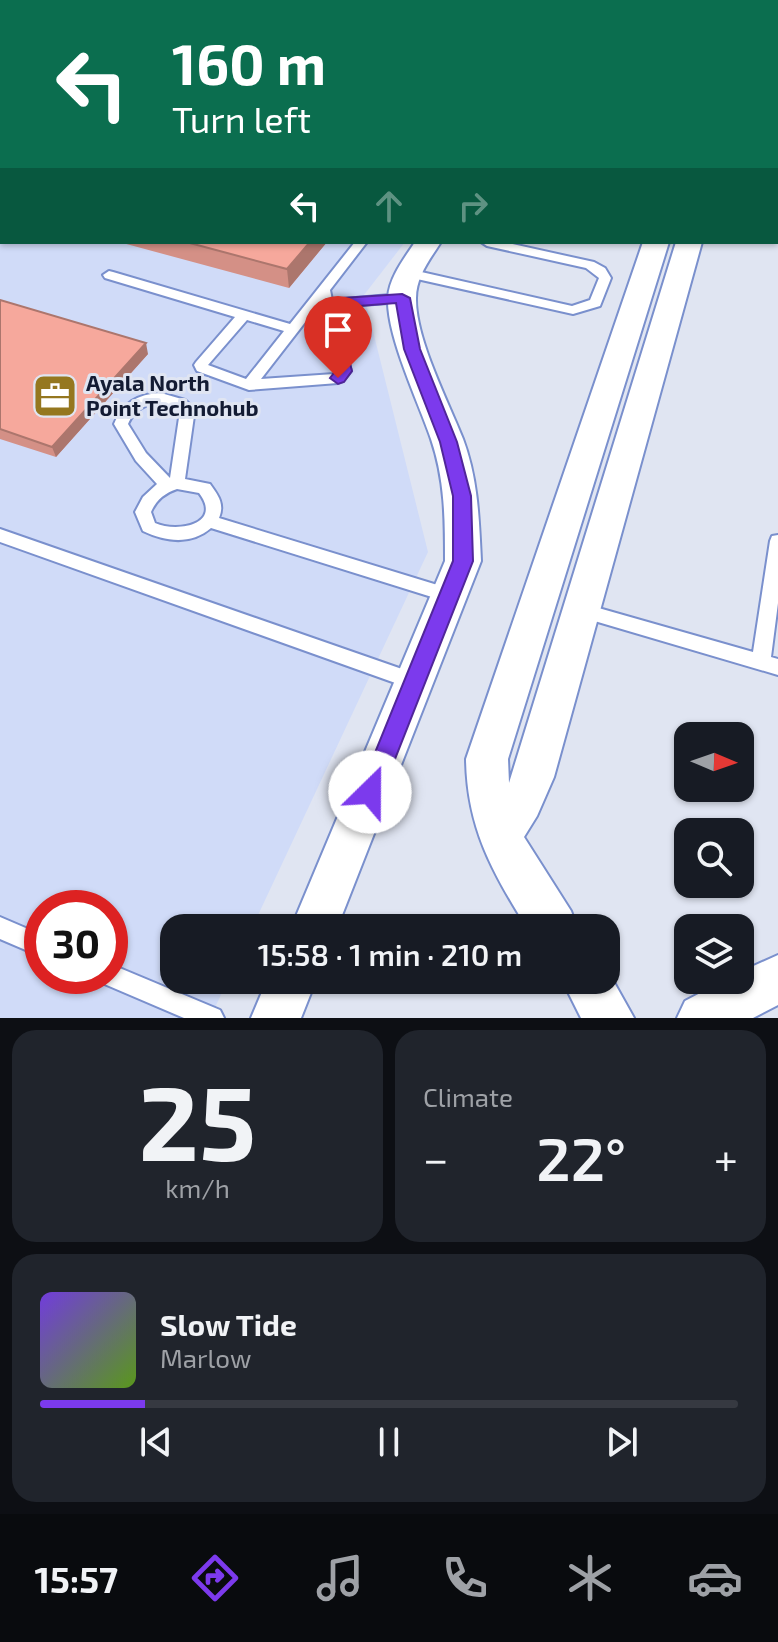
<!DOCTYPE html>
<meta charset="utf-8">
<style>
:root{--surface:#171b24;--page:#20242c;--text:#f1f3f6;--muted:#9ea1a6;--line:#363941;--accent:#7c3aed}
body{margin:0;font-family:"Exo 2",sans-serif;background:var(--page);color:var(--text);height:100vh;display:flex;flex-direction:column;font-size:30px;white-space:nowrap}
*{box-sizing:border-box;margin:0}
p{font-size:26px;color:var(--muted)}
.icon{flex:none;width:44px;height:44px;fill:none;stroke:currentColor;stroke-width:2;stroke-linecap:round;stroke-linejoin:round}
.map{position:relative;height:1018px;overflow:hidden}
.panel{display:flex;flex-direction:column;gap:12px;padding:12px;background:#0d0f14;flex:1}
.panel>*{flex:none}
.top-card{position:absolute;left:0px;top:0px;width:778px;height:244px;box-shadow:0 2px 6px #0004;background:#0b6e4f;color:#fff;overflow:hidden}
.needle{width:52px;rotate:92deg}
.fabs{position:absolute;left:674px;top:722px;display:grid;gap:16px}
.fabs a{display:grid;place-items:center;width:80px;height:80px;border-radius:16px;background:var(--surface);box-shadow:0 2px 6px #0004;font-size:40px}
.speed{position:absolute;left:24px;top:890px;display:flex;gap:16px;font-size:40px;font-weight:700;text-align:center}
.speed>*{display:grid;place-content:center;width:104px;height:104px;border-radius:50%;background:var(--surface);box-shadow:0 2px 6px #0004;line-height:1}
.speed .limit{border:12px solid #d22;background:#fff;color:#111}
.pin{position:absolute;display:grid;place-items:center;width:68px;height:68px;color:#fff;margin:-82px -34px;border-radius:50% 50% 50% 0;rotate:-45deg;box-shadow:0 0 8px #0007}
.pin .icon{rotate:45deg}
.me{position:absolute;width:88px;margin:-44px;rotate:23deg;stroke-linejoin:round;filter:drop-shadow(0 0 6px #0008)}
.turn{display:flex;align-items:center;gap:28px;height:168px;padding:0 40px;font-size:36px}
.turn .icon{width:104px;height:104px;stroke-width:2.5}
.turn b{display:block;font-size:56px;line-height:68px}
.lanes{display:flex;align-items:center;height:76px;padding:0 40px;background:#0003;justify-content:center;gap:40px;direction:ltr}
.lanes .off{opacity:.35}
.big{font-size:60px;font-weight:600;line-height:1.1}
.panel .card{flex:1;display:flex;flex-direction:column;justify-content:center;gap:12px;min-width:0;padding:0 28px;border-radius:24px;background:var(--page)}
.panel .dial{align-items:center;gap:0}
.dial b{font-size:104px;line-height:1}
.song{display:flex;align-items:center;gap:24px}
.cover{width:96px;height:96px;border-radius:12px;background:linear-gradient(135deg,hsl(260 70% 55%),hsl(90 70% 35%))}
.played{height:8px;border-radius:4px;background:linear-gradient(90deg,var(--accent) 15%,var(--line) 15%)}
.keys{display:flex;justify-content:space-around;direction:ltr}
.heat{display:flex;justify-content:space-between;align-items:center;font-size:44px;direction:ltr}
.panel .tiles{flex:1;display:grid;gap:12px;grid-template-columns:1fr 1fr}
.card:last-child{grid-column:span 2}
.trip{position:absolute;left:160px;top:914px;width:460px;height:80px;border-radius:24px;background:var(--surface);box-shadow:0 2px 6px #0004;font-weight:600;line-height:80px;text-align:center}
.tab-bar{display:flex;height:128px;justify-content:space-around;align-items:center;background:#090b0e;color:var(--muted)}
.tab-bar .icon{width:56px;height:56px}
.tab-bar .selected{color:var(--accent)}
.tab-bar b{font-size:36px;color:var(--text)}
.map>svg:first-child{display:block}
</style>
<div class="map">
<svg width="778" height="1018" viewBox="0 0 778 1018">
<rect width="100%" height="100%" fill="#e0e5f2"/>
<path fill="#d0dbf8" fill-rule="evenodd" d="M 0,62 L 2,242 L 405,242 L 364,295 L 428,552 L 252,928 L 174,928 L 174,980 L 228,980 L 210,1018 L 0,1018 ZM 42,908 L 110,908 L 110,976 L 42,976 Z"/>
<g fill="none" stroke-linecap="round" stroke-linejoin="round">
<g stroke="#7a90cd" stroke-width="4">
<path id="service" d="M 355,242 L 367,242 L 330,290 L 332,300 L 402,294 L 408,298 L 402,302 L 334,307 L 351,371 L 343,381 L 338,383 L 249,390 L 197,371 L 194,365 L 196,362 L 235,317 L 105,278 L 103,275 L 109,271 L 113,272 L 290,324 ZM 320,303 L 337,370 L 334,374 L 261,379 ZM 247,320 L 284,331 L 246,379 L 208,365 Z
M 481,242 L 503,242 L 594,262 L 605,268 L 611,278 L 600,306 L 573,314 L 408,277 L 402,273 L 408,269 L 572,306 L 590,300 L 599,278 L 586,268 L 487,246 Z
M 161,393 L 185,400 L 195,409 L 185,479 L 210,484 C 218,495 225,504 219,518 L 457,591 L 460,596 L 457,601 L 451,603 L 211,528 C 191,545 166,542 143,531 L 135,512 L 143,497 L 157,484 L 136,461 L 114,424 C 123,403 137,394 161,393 ZM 161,403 L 180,411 L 170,478 L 146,453 L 128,424 C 135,409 145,404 161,403 ZM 177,489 L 199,493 C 223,524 178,533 155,523 L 151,512 C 156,500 165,493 177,489 Z
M 0,529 L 422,676 L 424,682 L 422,688 L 415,690 L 0,542 Z
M 778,535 L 778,603 L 771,657 L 778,659 L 778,675 L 581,617 L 575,615 L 572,610 L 575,605 L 581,603 L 753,652 L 770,541 L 772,536 Z
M 0,917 L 42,935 L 42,957 L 0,939 Z
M 110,964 L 220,1010 L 224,1018 L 184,1018 L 102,983 L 99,976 L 110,976 Z"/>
</g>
<g stroke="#7a90cd" stroke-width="4">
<path id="minor" d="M 0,0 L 15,0 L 2,2 L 2,8 Z
M 415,242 L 441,242 C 430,259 416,277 416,298 C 415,338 448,401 463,439 C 478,479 479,519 481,561 L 337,928 L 291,928 L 445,561 C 445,519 445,480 431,439 C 418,401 386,335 388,297 C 390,276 404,259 415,242 Z
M 643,242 L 669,242 L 508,759 L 509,783 L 676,242 L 702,242 L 554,777 L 537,816 L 524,837 L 571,911 L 577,928 L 527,928 C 492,871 467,828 466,759 Z
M 778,955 L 778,1005 L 753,1018 L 677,1018 L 685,1001 L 725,980 L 740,980 L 740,972 Z
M 606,968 L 634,1018 L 581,1018 L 562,980 L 606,980 Z
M 267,980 L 316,980 L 301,1018 L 251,1018 Z"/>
</g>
<g stroke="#7a90cd" stroke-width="4">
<path id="primary" d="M 0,44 L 2,45 L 2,61 L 0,60 Z
M 776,201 L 778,201 L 778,221 L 776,221 Z"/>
</g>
<use href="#service" fill="#fff" fill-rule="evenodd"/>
<use href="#minor" fill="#fff" fill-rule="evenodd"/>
<use href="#primary" fill="#fff" fill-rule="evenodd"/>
</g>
<path fill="#d49086" d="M 119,242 L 327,242 L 289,288 Z
M 0,300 L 148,354 L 56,457 L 0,439 Z"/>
<path fill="#ac766d" d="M 2,156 L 2,179 L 0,181 L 0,157 Z
M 310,242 L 327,242 L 289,288 L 287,269 Z
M 146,343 L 148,354 L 56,457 L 52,447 Z"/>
<path fill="#f6a89c" stroke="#ac766d" stroke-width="2" d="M 0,77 L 2,77 L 2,156 L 0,157 Z
M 186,242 L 310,242 L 287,269 Z
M 0,300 L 146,343 L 52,447 L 0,429 Z"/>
<path fill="#7c3aed" stroke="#51269a" stroke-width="2" d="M 402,294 L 410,298 L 420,349 L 457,442 L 471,496 L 473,561 L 382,792 L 378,799 L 370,802 L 362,799 L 359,792 L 453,561 L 453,496 L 440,442 L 404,349 L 396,303 L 335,308 L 352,371 L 344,382 L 338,384 L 330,378 L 336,370 L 319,304 L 327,299 Z"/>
<defs>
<g id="office-square" transform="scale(2.3)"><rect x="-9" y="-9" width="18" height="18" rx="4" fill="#95771f" stroke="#e0e5f2"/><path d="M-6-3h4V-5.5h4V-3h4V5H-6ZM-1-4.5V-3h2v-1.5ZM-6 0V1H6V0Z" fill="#fff"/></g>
</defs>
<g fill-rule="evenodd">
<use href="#office-square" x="55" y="396"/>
</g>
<g text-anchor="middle" stroke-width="6" stroke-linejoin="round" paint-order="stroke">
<g font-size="22" font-weight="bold" fill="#131b33" stroke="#e0e5f2" text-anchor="start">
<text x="86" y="391">Ayala North<tspan x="86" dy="25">Point Technohub</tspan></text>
</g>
</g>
</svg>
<div class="fabs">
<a><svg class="needle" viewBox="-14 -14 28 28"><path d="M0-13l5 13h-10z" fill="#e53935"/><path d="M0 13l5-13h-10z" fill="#9ea1a6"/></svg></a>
<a><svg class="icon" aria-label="search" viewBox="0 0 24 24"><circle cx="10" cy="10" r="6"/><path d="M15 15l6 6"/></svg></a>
<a><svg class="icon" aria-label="layers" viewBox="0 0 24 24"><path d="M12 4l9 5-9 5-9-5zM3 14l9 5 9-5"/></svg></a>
</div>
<div class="speed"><div class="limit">30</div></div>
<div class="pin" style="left:338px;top:378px;background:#d93025"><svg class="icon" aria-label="arrive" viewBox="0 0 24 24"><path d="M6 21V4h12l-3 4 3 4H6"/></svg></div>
<svg class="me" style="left:370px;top:792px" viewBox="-20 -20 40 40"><circle r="19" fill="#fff"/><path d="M0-13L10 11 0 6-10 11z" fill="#7c3aed"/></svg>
<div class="trip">15:58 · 1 min · 210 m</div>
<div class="top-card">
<div class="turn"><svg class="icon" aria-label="left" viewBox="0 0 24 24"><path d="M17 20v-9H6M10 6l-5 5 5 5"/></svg><div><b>160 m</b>Turn left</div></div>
<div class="lanes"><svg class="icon" aria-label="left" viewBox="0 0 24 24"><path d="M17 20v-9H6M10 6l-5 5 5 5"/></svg><svg class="icon off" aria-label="ahead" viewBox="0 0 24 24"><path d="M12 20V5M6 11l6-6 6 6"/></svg><svg class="icon off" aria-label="right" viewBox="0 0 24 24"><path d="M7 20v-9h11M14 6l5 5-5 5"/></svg></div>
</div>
</div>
<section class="panel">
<div class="tiles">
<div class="card dial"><b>25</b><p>km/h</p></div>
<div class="card"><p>Climate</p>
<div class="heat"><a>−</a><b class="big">22°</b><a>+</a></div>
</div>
<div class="card">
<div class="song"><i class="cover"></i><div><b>Slow Tide</b><p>Marlow</p></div></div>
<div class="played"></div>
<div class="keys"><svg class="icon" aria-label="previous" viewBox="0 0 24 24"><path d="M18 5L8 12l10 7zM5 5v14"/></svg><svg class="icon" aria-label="pause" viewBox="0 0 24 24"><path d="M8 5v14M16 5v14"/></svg><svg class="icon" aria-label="next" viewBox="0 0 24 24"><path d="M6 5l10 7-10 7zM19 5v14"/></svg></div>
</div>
</div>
</section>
<nav class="tab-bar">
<b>15:57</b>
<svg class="icon selected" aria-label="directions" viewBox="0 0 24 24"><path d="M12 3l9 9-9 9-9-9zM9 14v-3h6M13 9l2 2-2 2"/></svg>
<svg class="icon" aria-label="music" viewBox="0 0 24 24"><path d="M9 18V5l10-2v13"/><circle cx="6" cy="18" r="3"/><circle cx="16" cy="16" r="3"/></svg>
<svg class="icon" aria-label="phone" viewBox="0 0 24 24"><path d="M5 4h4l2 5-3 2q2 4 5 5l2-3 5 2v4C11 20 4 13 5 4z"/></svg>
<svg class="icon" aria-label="climate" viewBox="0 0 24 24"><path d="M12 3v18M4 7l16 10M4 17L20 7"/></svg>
<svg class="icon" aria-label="car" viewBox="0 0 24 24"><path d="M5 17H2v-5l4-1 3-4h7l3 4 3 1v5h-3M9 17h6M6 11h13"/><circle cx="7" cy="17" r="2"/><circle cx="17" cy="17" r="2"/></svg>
</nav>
